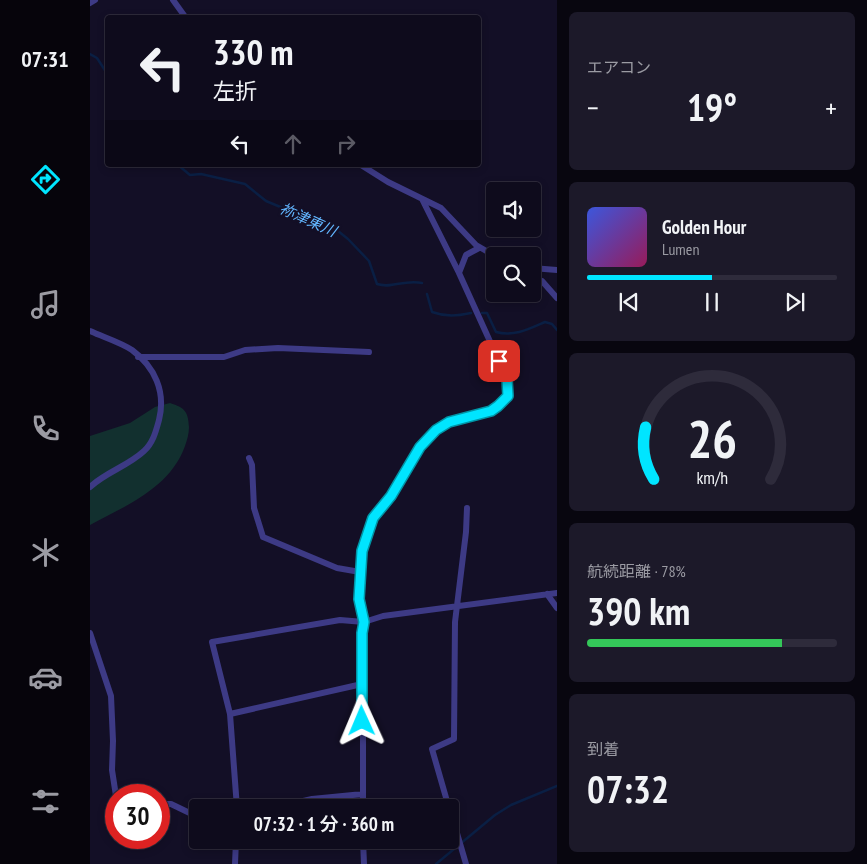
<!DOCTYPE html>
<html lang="ja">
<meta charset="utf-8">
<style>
:root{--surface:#0e0b1c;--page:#1c1929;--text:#f1f3f6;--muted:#9b9ba3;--line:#2e2b3b;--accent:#00e5ff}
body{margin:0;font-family:"PT Sans Narrow","Noto Sans JP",sans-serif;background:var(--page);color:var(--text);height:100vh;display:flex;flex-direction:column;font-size:19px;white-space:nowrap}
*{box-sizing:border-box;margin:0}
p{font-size:16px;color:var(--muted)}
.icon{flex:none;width:28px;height:28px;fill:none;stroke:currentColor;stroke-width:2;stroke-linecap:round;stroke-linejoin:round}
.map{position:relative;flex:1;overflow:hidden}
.side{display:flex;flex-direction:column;gap:12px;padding:12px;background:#08060f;width:310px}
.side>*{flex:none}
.banner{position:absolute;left:15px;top:15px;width:376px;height:152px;border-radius:5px;box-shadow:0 2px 8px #0003,0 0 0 1px var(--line);background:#0e0b1c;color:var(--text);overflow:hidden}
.tools{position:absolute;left:396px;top:182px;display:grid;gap:10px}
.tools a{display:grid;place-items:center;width:55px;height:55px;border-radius:5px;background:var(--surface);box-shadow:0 2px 8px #0003,0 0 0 1px var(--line);font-size:25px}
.speed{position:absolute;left:15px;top:784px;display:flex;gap:10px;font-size:25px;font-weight:700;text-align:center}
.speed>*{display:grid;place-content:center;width:65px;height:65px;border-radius:50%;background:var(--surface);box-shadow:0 2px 8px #0003,0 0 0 1px var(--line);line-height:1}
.speed .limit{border:8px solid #d22;background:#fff;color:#111}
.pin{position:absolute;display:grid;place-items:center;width:42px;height:42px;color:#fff;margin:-21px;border-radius:10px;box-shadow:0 2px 8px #0006}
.me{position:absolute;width:55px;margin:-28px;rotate:359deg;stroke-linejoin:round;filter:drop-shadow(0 0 4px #0008)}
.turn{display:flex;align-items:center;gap:18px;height:105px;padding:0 25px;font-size:22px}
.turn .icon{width:65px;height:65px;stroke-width:2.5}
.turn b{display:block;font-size:35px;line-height:42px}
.lanes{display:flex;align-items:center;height:48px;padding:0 25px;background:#0003;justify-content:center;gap:25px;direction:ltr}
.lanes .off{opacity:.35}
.big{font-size:38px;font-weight:600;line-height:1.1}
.side .widget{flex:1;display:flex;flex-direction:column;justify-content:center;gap:8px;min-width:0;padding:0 18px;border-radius:8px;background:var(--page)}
.side .dial{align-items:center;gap:0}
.dial svg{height:130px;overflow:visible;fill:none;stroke:var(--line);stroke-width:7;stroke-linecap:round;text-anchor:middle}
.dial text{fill:var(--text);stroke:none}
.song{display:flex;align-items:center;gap:15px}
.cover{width:60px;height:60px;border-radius:8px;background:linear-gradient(135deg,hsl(230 70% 55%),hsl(330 70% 35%))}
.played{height:5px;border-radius:2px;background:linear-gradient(90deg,var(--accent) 50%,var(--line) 50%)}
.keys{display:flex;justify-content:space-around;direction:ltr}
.heat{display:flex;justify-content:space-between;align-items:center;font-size:28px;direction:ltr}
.charge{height:8px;border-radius:4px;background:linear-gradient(90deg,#34c759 78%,var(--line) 0)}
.trip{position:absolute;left:99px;top:799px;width:270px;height:50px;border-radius:5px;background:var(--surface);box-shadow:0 2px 8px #0003,0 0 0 1px var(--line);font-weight:600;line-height:50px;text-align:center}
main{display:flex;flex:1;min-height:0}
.dock{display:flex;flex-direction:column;width:90px;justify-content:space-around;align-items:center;background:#06040b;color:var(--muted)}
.dock .icon{width:35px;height:35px}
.dock .active{color:var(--accent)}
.dock b{font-size:22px;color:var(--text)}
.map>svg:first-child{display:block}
</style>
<main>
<nav class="dock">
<b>07:31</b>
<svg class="icon active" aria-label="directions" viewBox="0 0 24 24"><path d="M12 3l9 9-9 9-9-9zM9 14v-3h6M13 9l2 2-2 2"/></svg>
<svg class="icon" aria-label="music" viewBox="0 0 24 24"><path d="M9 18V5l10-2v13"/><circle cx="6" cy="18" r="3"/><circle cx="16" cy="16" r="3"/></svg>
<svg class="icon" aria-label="phone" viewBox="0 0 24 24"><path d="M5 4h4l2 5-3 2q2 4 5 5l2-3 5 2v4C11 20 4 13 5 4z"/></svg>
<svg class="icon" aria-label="climate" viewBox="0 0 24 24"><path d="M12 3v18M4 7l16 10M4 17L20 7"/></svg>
<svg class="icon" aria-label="car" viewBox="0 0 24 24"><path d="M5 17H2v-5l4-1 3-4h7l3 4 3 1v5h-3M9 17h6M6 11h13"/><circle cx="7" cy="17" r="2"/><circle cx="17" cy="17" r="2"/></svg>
<svg class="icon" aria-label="filters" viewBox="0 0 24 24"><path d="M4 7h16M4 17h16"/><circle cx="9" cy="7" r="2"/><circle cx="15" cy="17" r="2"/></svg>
</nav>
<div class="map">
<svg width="467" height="864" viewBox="0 0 467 864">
<rect width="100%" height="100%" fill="#130f26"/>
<path fill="#12302f" d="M 80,403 C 95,408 98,411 99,427 C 99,434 97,440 95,446 C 80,488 37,505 0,525 L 0,436 L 40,423 L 65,407 Z"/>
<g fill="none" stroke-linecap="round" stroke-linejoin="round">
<path stroke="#0a1f44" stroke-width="2.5" d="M 0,54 L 7,58 L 18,75
M 88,165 L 100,175 L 111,174 L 155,184 L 176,201 L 248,231 L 258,239 L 279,261 L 287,284 C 302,289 314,279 332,283
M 337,294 L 342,312 C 356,317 367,316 381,313
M 392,313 L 397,313 L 406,332 C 424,337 439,329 455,322 L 462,324 L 467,330
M 346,864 L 405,815 L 421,805 L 467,786"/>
<path stroke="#3d3a85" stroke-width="6" d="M 83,0 L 96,18
M 0,3 L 5,0
M 271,165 L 298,182 L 351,208 L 386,245 L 405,256
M 442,268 L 467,270
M 369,273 L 376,255 L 389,248
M 442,277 L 452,281 L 467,298
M 0,331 C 13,337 30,342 42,350 C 65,367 76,392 69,420 C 66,431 63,443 54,451 C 38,466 16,472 0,487
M 48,357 L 134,357 L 155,350 L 188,348 L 279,352
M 159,458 L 162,465 L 164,508 L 173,537 L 247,568 L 270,572
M 457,594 L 467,608
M 0,633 L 21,696 L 23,741 L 22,770 L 26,796
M 140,714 L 272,684
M 69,804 L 81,804 L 108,817
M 147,808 L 140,714 L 122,642 L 250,620 L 274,622 L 293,616 L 467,593
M 183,808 L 222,799 L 273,794
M 273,808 L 273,633 L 274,622 L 269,599 L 272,551 L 283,519 L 301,496 L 330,447 L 346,430 L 359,422 L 401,411 L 408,407 L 418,396 L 417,379 L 369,273 L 332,199
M 359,808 L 342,749 L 364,739 L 365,622 L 376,532 L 377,508
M 360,809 L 376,864
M 273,840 L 274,864
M 145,864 L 146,840"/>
</g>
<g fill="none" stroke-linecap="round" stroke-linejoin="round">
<g stroke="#0095a6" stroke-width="12">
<path id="route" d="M 272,721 L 272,633 L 274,622 L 269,599 L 272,551 L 283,518 L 301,496 L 330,447 L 346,430 L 359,422 L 401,411 L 408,406 L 418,396 L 417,379 L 409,361"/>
</g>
<use href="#route" stroke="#00e5ff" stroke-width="9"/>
</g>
<g text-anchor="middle" stroke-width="5" stroke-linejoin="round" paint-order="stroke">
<g font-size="15" font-style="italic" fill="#62b6ff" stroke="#130f26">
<text transform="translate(218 220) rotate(24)" y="5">祢津東川</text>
</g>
</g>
</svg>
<div class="tools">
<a><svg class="icon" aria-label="sound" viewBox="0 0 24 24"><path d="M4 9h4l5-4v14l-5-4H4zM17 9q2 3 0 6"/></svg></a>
<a><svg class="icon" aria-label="search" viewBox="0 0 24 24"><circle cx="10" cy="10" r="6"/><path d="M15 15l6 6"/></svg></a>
</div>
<div class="speed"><div class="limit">30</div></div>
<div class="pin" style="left:409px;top:361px;background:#d93025"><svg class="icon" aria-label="arrive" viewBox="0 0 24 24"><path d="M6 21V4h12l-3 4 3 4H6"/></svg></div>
<svg class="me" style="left:272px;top:721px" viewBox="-20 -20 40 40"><path d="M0-17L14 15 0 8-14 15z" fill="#00e5ff" stroke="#fff" stroke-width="4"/></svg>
<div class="trip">07:32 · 1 分 · 360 m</div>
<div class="banner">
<div class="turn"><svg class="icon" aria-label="left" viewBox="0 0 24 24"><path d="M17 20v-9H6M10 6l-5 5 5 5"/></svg><div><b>330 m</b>左折</div></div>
<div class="lanes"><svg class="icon" aria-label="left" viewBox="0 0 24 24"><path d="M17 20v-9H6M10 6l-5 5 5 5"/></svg><svg class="icon off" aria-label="ahead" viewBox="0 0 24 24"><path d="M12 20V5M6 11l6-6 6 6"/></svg><svg class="icon off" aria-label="right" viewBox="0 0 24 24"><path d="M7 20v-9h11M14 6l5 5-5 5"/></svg></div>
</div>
</div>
<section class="side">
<div class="widget"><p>エアコン</p>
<div class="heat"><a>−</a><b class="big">19°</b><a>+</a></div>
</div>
<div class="widget">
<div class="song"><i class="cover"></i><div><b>Golden Hour</b><p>Lumen</p></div></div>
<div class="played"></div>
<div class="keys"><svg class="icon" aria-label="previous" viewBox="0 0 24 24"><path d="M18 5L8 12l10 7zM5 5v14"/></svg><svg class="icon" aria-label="pause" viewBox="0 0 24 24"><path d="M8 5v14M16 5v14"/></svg><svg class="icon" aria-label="next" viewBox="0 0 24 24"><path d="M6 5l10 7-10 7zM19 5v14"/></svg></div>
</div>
<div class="widget dial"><svg viewBox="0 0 100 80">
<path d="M14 69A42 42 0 1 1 86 69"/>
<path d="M14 69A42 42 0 0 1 9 37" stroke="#00e5ff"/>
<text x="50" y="56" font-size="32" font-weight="700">26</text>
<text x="50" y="72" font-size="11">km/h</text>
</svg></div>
<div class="widget"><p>航続距離 · 78%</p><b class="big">390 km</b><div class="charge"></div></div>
<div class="widget"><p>到着</p><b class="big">07:32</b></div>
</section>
</main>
